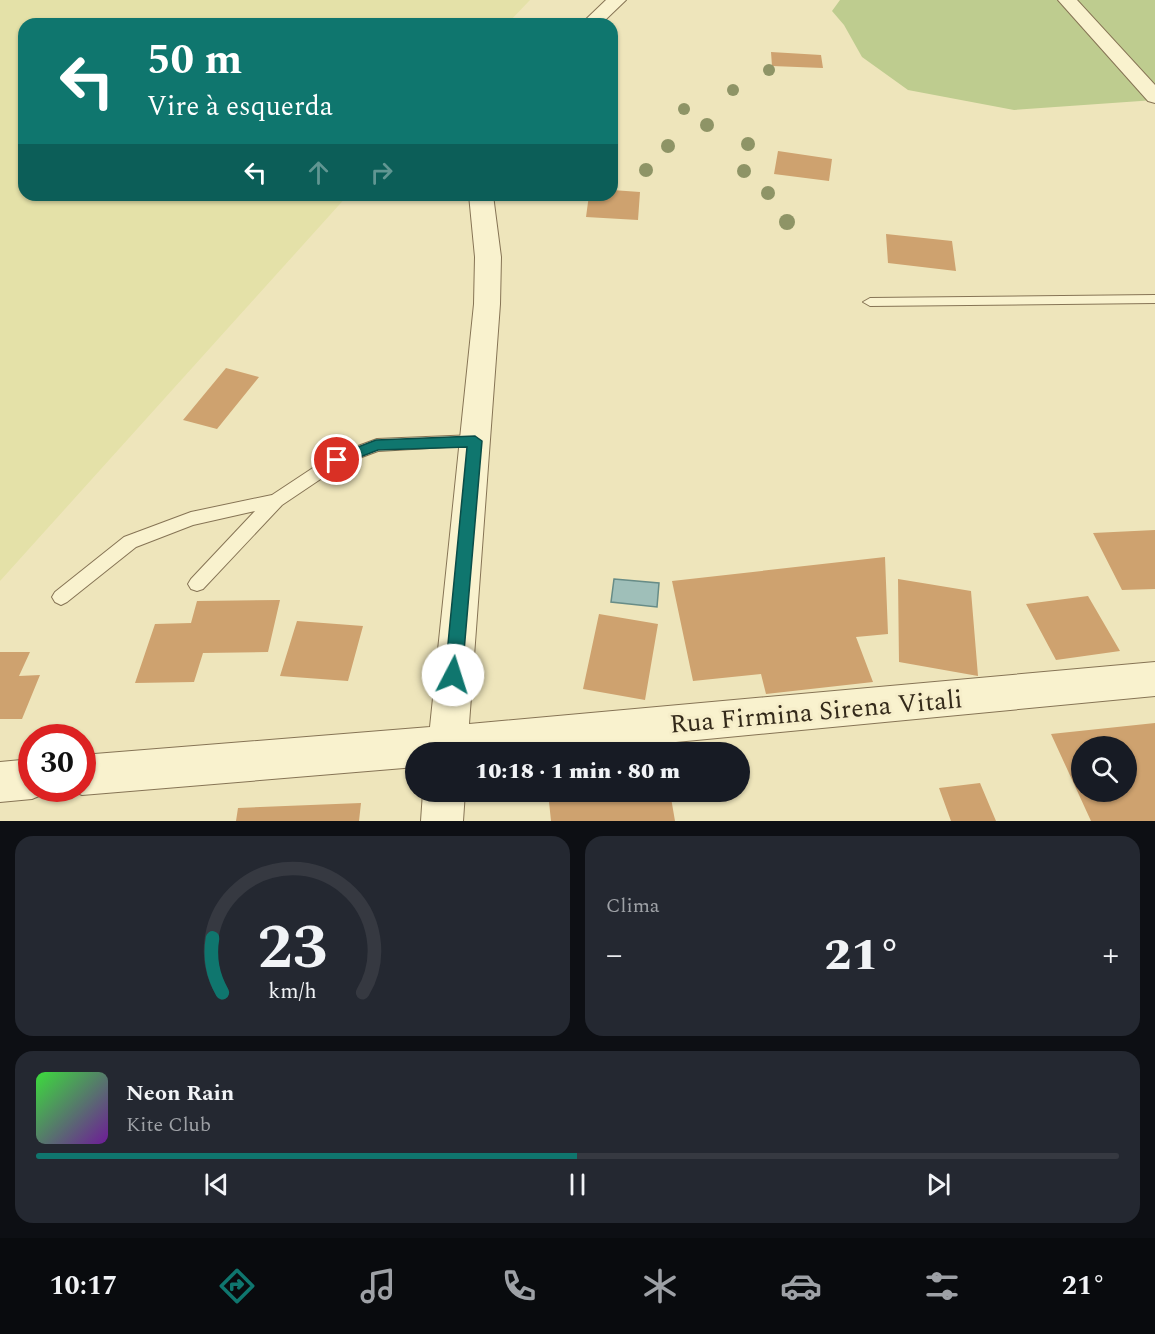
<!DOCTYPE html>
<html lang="pt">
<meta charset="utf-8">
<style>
:root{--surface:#171b24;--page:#242831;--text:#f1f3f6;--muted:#9ea1a6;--line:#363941;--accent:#0f766e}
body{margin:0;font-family:Spectral,serif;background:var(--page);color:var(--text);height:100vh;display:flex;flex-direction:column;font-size:22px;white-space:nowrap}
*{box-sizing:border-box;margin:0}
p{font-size:20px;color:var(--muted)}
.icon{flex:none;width:33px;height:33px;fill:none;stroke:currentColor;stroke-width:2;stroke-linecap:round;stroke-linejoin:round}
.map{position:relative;height:821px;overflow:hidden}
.panel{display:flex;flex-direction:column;gap:15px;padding:15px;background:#0d0f14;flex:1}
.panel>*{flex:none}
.guide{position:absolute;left:18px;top:18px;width:600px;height:183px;border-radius:18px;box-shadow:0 2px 4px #0004;background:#0f766e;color:#fff;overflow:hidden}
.controls{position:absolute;left:1071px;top:736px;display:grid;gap:12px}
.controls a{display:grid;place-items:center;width:66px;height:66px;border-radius:50%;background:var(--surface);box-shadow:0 2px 4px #0004;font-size:30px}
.speed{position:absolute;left:18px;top:724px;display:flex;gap:12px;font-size:30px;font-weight:700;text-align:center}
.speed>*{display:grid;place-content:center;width:78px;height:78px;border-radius:50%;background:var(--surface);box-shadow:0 2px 4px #0004;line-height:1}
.speed .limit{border:9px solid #d22;background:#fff;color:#111}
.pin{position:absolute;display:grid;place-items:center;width:51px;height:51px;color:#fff;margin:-26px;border:3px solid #fff;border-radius:50%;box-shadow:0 2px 6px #0007}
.me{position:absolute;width:66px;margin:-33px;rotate:5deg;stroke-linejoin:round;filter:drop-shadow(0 0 4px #0008)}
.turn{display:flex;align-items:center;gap:21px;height:126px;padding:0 30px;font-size:27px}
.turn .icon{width:78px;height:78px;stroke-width:2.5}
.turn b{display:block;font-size:42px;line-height:51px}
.lanes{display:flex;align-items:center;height:57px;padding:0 30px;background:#0003;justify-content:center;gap:30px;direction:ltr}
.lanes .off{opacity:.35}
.big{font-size:45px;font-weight:800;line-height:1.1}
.panel .card{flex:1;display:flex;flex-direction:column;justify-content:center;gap:9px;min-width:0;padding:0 21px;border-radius:18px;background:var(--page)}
.panel .dial{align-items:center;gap:0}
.dial svg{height:156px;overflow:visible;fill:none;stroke:var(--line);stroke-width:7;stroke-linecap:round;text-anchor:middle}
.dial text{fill:var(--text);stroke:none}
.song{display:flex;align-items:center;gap:18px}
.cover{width:72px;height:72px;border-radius:9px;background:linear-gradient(135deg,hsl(120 70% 55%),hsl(280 70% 35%))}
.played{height:6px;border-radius:3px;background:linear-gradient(90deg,var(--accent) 50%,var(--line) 50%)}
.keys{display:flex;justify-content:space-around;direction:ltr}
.heat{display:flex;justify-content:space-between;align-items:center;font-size:33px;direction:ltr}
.panel .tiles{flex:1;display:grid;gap:15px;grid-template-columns:1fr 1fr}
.card:last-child{grid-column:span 2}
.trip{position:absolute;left:405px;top:742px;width:345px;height:60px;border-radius:30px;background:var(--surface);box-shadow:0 2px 4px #0004;font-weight:800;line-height:60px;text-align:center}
.tab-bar{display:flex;height:96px;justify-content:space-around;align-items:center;background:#090b0e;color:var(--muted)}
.tab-bar .icon{width:42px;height:42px}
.tab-bar .selected{color:var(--accent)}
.tab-bar b{font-size:27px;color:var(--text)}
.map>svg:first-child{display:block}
</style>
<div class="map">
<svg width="1155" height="821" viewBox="0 0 1155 821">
<rect width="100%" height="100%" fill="#eee5bb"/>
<path fill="#e4e1a8" d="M 0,0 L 530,0 L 507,24 L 24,24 L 24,195 L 348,195 L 0,581 Z"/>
<path fill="#becc8f" d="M 840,0 L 1155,0 L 1155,100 L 1014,110 L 908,90 L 862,57 L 844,25 L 832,11 Z"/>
<path fill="#9fbfb9" stroke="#678c87" stroke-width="1.5" d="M 614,579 L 659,583 L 657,607 L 611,602 Z"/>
<path fill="#cea26f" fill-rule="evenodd" d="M 771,52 L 821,55 L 823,68 L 772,66 Z
M 778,151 L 832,159 L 829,181 L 774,174 Z
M 612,190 L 640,192 L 638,220 L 586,217 L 589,195 L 612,195 Z
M 886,234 L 952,241 L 956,271 L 888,263 Z
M 226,368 L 259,377 L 217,429 L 183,420 Z
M 1155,530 L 1155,589 L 1122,590 L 1093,533 Z
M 885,557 L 888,634 L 856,637 L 873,682 L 766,694 L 761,674 L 693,681 L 672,581 Z
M 898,579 L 971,591 L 978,676 L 899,662 Z
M 1088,596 L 1120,651 L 1056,660 L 1026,604 Z
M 280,600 L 268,652 L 203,653 L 194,682 L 135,683 L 155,624 L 191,623 L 197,601 Z
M 599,614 L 658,624 L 645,700 L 583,689 Z
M 297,621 L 363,626 L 348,681 L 280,676 Z
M 0,652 L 30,652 L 19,676 L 40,675 L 22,719 L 0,719 Z
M 1155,723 L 1155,821 L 1091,821 L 1051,734 ZM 1082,747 L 1126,747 L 1126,792 L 1082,792 Z
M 980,783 L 996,821 L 951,821 L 939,788 Z
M 548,792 L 670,792 L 675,821 L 551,821 Z
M 361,803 L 359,821 L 236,821 L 238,808 Z"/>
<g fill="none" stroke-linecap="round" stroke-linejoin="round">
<g stroke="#867455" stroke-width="2">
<path id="lane" d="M 1155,295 L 1155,303 L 870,306 L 863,302 L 870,298 Z
M 475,435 L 480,437 L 483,441 L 480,445 L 378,451 L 343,464 L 282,505 L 203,589 L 197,591 L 191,589 L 188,584 L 191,579 L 255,511 L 193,525 L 136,547 L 67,602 L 61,605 L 55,602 L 52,597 L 55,592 L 124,537 L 191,512 L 272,495 L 331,456 L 377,439 Z"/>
</g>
<g stroke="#867455" stroke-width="2">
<path id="street" d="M 606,0 L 626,0 L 601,24 L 581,24 Z
M 1058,0 L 1077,0 L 1155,85 L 1155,103 L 1148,101 Z
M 469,195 L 493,195 L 501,257 L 500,304 L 469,724 L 1155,662 L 1155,696 L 562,753 L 416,753 L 416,767 L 82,795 L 68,789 L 82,789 L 82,755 L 430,727 L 474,304 L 475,257 Z
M 32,759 L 32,789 L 48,789 L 46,793 L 32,799 L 0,802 L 0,762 Z
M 423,792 L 465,792 L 463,821 L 421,821 Z"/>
</g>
<use href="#lane" fill="#f9f2ce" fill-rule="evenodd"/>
<use href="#street" fill="#f9f2ce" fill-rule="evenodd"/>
</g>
<g fill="#8e9466">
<circle cx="769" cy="70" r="6"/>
<circle cx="733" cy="90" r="6"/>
<circle cx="684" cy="109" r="6"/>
<circle cx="707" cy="125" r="7"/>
<circle cx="748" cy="144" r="7"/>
<circle cx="668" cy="146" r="7"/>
<circle cx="646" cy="170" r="7"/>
<circle cx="744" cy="171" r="7"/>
<circle cx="768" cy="193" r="7"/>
<circle cx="787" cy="222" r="8"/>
</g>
<path fill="#0f766e" stroke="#0a4d48" stroke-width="1.5" d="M 475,436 L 482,441 L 462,675 L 460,681 L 453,683 L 447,681 L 445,675 L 467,447 L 378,450 L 337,466 L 330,460 L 332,457 L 376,440 Z"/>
<g text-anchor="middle" stroke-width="6" stroke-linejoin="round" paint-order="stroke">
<g font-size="26" fill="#342a1a" stroke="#f6eeca">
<text transform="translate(816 711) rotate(-5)" y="9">Rua Firmina Sirena Vitali</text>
</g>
</g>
</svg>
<div class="controls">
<a><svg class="icon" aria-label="search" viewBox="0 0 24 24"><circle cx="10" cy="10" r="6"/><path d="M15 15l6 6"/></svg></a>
</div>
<div class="speed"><div class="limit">30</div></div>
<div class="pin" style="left:337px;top:460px;background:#d93025"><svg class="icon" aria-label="arrive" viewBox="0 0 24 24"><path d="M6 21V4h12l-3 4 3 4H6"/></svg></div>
<svg class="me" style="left:453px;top:675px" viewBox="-20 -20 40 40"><circle r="19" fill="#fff"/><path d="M0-13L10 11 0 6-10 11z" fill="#0f766e"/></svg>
<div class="trip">10:18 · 1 min · 80 m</div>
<div class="guide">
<div class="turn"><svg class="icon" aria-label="left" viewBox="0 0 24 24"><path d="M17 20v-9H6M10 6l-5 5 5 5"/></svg><div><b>50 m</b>Vire à esquerda</div></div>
<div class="lanes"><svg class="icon" aria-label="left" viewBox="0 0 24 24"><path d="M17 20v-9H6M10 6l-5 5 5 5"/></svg><svg class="icon off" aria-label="ahead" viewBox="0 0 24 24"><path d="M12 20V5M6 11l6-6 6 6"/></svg><svg class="icon off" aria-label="right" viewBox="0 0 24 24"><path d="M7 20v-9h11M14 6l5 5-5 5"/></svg></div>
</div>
</div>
<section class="panel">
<div class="tiles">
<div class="card dial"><svg viewBox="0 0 100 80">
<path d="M14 69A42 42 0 1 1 86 69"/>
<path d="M14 69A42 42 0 0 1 9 41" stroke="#0f766e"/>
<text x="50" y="56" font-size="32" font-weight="700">23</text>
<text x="50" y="72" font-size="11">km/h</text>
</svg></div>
<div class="card"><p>Clima</p>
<div class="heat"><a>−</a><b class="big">21°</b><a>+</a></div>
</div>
<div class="card">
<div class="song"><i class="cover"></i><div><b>Neon Rain</b><p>Kite Club</p></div></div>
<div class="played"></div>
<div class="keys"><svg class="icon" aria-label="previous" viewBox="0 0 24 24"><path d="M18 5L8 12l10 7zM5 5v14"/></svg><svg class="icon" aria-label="pause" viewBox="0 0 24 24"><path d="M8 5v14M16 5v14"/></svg><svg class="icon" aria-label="next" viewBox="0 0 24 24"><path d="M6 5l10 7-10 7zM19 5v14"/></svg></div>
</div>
</div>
</section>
<nav class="tab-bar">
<b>10:17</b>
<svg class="icon selected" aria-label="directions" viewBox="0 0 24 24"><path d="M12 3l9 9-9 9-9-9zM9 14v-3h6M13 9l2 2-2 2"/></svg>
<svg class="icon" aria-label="music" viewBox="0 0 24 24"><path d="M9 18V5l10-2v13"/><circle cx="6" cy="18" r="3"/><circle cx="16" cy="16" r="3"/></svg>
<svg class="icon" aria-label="phone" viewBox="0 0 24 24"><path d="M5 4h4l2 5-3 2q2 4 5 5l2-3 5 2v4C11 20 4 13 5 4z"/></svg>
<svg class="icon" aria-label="climate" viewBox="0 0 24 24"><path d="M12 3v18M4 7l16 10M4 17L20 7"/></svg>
<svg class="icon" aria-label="car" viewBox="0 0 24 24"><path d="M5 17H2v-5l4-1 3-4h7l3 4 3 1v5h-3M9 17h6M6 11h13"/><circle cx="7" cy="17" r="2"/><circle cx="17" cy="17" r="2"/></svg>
<svg class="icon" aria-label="filters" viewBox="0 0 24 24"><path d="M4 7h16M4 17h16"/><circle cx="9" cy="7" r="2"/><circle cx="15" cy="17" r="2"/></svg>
<b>21°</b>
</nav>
